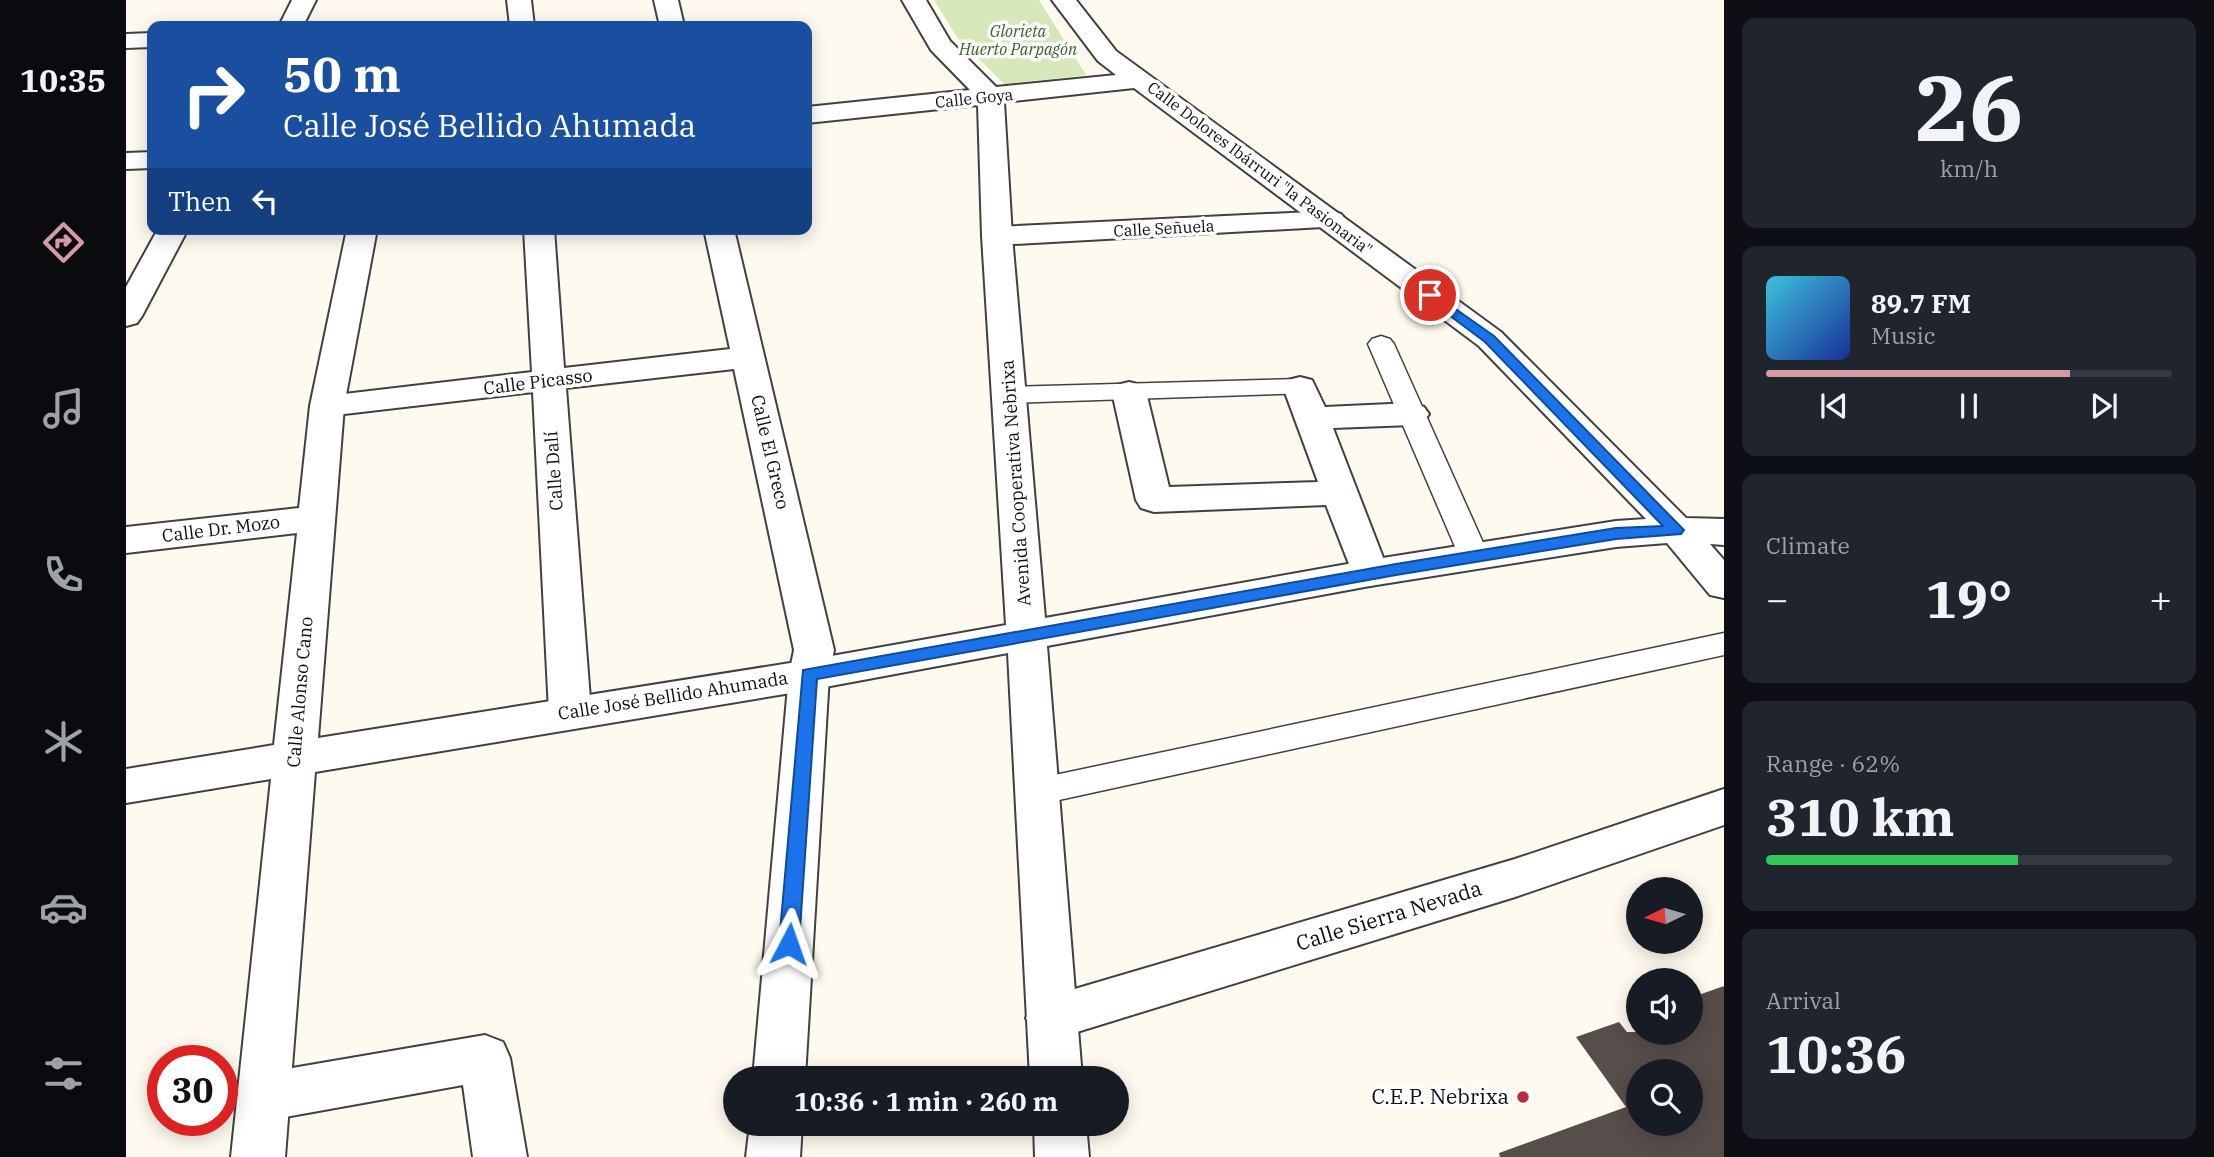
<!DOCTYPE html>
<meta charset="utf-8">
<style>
:root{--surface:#171b24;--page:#20242c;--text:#f1f3f6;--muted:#9ea1a6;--line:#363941;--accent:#d799a4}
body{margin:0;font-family:"IBM Plex Serif",serif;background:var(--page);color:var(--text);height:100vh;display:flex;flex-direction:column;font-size:26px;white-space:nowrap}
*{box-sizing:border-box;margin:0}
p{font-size:23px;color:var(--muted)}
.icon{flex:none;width:38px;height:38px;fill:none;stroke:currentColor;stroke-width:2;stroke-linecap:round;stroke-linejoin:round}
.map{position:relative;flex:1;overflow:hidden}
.drawer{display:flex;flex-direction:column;gap:18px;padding:18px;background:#0d0f14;width:490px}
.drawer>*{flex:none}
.hud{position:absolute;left:21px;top:21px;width:665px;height:214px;border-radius:14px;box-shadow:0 4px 18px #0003;background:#1a4fa0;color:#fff;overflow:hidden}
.needle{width:46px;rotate:265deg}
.controls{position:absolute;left:1500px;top:877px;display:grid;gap:14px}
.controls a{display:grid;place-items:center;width:77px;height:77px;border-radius:50%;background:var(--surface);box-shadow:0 4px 18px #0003;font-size:35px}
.speed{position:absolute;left:21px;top:1045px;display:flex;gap:14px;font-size:35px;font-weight:700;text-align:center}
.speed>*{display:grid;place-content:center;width:91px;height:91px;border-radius:50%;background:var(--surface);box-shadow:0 4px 18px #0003;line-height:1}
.speed .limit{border:10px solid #d22;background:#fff;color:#111}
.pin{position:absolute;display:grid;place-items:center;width:60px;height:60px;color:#fff;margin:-30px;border:4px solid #fff;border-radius:50%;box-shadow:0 2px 7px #0007}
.me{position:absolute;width:77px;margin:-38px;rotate:4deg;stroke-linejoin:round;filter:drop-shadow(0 0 5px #0008)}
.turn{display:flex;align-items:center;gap:24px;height:147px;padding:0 21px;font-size:32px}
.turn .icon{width:91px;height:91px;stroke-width:2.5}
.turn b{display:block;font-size:49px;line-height:60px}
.then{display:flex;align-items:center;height:66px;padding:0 21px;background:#0003;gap:14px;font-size:26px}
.big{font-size:52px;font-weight:700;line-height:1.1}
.drawer .widget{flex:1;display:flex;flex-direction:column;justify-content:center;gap:10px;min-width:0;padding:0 24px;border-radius:14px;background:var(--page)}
.drawer .dial{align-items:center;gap:0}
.dial b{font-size:91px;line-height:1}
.song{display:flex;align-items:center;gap:21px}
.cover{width:84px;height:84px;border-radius:10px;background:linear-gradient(135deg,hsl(190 70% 55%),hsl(230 70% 35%))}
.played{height:7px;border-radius:4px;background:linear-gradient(90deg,var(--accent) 75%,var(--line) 75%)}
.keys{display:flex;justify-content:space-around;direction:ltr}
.heat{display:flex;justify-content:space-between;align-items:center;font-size:38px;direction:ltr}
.charge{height:10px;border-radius:5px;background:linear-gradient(90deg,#34c759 62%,var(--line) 0)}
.trip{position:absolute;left:597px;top:1066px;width:406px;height:70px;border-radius:35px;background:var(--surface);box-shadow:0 4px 18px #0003;font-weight:700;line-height:70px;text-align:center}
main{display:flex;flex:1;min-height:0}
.menu{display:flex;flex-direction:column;width:126px;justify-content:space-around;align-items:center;background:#090b0e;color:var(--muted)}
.menu .icon{width:49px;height:49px}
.menu .current{color:var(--accent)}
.menu b{font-size:32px;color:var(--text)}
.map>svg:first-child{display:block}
</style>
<main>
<nav class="menu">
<b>10:35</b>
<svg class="icon current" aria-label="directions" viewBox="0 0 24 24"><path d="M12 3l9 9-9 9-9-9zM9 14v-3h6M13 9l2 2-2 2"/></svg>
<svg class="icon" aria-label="music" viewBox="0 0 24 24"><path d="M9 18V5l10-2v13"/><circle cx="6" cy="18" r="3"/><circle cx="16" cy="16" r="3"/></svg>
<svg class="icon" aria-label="phone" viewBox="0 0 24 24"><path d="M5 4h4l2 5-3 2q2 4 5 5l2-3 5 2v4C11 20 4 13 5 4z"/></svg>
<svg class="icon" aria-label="climate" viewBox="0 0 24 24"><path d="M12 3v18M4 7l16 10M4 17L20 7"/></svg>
<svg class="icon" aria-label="car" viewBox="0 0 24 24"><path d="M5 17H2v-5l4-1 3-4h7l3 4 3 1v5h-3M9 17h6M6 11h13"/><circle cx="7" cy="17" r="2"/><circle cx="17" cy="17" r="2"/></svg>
<svg class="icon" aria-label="filters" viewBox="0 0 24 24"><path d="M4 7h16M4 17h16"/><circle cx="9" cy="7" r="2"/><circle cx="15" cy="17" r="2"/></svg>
</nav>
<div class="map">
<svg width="1598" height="1157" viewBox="0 0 1598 1157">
<rect width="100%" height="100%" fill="#fefaef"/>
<path fill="#d6e7ba" d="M 808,0 L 913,0 L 960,75 L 878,84 L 831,37 Z"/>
<path fill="#564e4a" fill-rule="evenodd" d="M 1598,986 L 1598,1157 L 1374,1157 L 1373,1153 L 1500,1107 L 1450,1037 L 1493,1022 L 1501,1032 L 1564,1032 L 1564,998 ZM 1512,1071 L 1564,1071 L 1564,1124 L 1512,1124 Z"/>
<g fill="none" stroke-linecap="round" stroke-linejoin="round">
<g stroke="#414141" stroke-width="3">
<path id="pedestrian" d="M 1255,336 L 1264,339 L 1268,344 L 1363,556 L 1358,563 L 1348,566 L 1338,563 L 1333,556 L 1242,344 L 1246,339 Z
M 1174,379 L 1183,381 L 1187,387 L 1183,393 L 883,403 L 874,401 L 870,395 L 874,389 L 883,387 Z
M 1598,633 L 1598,655 L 910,805 L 898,802 L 893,792 L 898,782 L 910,779 Z"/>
</g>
<g stroke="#414141" stroke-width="4">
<path id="minor" d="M 166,0 L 190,0 L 177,26 L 153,26 Z
M 381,0 L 405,0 L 408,26 L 384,26 Z
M 528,0 L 552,0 L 558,26 L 534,26 Z
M 26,33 L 26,47 L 0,48 L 0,34 Z
M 1205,211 L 1215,214 L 1220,220 L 1215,226 L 871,245 L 861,242 L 856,236 L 861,230 L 871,227 Z
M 32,229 L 62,229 L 16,316 L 11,323 L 0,326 L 0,287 Z
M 398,229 L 428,229 L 438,368 L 604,349 L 578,229 L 608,229 L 708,650 L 703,675 L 679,1078 L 627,1078 L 663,675 L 668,650 L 608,369 L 440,388 L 465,712 L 459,723 L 444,728 L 429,723 L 423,712 L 407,392 L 201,416 L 189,413 L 184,406 L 189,399 L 201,396 L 406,372 Z
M 1174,377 L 1186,380 L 1199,407 L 1286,403 L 1298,407 L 1303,414 L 1298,421 L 1286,425 L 1207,428 L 1263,573 L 1258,582 L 1244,586 L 1230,582 L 1200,505 L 1028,512 L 1015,508 L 1010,500 L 986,392 L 991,385 L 1003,382 L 1015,385 L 1020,392 L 1043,487 L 1192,482 L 1157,387 L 1162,380 Z
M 1598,789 L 1598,825 L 1389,897 L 925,1040 L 907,1034 L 900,1018 L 907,1002 L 925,996 L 1389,859 Z
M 359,1035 L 377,1042 L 384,1058 L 401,1157 L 347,1157 L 337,1085 L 137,1121 L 119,1114 L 111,1097 L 119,1080 L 137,1073 Z
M 624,1124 L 676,1124 L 674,1157 L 620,1157 Z"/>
</g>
<g stroke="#414141" stroke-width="4">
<path id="tertiary" d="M 776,0 L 800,0 L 824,41 L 870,87 L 990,75 L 972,61 L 926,0 L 950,0 L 990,51 L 1375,332 L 1560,518 L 1598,519 L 1598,545 L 1584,544 L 1598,560 L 1598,598 L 1584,595 L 1541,543 L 1490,547 L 1244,586 L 921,646 L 956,1078 L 904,1078 L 882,653 L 683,690 L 189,772 L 159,1157 L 105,1157 L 145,779 L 0,803 L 0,769 L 148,745 L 171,533 L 0,553 L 0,527 L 173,508 L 184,406 L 221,229 L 251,229 L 218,406 L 192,738 L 683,660 L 880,625 L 856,236 L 852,105 L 681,123 L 681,107 L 844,90 L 805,50 ZM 1008,88 L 1353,346 L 1520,519 L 1490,521 L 1244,560 L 919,618 L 886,236 L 878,102 Z
M 26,152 L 26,168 L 0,169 L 0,153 Z
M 908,1124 L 960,1124 L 963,1157 L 909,1157 Z"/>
</g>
<use href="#pedestrian" fill="#fff" fill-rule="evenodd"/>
<use href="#minor" fill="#fff" fill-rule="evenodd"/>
<use href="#tertiary" fill="#fff" fill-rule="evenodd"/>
</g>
<path fill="#1a73e8" stroke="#114b97" stroke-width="2" d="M 1304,291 L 1368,336 L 1555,527 L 1558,530 L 1555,534 L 1490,539 L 1270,575 L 691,679 L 673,944 L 670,950 L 663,952 L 656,950 L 653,944 L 677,670 L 1270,564 L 1490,528 L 1537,526 L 1359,342 L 1299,297 L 1297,295 Z"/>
<circle fill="#b82b40" stroke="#fff" stroke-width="2.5" cx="1397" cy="1097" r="7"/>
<g text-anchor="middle" stroke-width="7" stroke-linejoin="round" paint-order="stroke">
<g font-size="16" font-style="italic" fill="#356320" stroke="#fff">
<text x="892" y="37">Glorieta<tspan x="892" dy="18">Huerto Parpagón</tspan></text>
</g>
<g font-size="16" fill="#0e0e0e" stroke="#fff">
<text transform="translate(848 98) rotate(-6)" y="6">Calle Goya</text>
<text transform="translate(1134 168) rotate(37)" y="6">Calle Dolores Ibárruri "la Pasionaria"</text>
<text transform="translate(1038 228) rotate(-3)" y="6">Calle Señuela</text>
</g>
<g font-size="18" fill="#0e0e0e" stroke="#fff">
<text transform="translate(412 382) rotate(-7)" y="6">Calle Picasso</text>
<text transform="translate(644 452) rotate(77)" y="6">Calle El Greco</text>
<text transform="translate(428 471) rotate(-94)" y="6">Calle Dalí</text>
<text transform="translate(890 483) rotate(-94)" y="6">Avenida Cooperativa Nebrixa</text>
<text transform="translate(95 529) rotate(-7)" y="6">Calle Dr. Mozo</text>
<text transform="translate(174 692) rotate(-85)" y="6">Calle Alonso Cano</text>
<text transform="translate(547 696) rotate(-9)" y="6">Calle José Bellido Ahumada</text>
</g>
<g font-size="21" fill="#0e0e0e" stroke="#fff">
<text transform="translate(1263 916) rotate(-17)" y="7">Calle Sierra Nevada</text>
</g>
<g font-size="21" fill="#0e0e0e" stroke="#fff" text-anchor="end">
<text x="1383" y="1104">C.E.P. Nebrixa</text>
</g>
</g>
</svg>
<div class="controls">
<a><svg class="needle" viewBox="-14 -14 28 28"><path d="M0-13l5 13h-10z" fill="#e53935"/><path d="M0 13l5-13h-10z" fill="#9ea1a6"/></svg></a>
<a><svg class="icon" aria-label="sound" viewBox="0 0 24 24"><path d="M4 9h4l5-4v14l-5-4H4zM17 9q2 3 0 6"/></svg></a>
<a><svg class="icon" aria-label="search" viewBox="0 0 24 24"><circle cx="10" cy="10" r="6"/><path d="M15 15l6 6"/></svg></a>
</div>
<div class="speed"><div class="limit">30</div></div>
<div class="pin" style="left:1304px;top:295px;background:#d93025"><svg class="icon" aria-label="arrive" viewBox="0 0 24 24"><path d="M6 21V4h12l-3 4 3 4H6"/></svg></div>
<svg class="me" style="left:663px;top:944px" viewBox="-20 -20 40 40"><path d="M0-17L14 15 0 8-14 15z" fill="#1a73e8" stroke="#fff" stroke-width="4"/></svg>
<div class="trip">10:36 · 1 min · 260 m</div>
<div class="hud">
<div class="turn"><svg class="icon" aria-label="right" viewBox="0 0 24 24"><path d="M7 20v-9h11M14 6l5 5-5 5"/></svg><div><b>50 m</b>Calle José Bellido Ahumada</div></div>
<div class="then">Then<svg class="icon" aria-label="left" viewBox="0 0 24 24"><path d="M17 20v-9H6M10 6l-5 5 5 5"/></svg></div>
</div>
</div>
<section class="drawer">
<div class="widget dial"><b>26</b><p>km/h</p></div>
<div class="widget">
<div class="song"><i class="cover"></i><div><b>89.7 FM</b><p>Music</p></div></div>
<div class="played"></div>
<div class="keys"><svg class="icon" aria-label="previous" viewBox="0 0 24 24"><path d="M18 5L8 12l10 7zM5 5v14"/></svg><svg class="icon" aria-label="pause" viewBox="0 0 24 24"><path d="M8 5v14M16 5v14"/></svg><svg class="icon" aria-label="next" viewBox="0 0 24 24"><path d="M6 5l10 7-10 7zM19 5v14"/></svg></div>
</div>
<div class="widget"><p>Climate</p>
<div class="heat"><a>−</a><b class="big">19°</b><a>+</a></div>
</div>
<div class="widget"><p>Range · 62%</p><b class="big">310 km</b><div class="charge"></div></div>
<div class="widget"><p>Arrival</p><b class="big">10:36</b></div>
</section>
</main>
